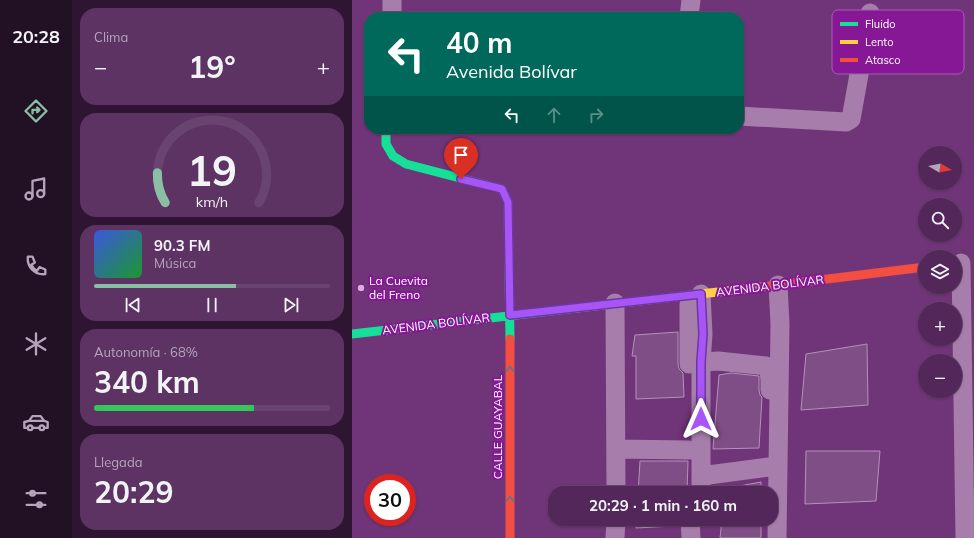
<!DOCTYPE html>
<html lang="es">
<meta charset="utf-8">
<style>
:root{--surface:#54275a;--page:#5d3363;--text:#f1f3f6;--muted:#b5a5bb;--line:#6a4470;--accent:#8abfa5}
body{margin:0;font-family:Mulish,sans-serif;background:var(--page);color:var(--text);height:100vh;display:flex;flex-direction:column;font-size:15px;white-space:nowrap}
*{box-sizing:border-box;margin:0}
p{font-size:13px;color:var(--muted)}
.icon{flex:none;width:22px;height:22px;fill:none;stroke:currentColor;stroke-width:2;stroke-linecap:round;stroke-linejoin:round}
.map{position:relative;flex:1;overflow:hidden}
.details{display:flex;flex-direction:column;gap:8px;padding:8px;background:#2e1532;width:280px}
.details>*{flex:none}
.guide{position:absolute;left:12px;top:12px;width:380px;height:122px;border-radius:16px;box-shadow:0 1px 3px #0004,0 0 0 1px var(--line);background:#00695c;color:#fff;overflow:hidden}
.needle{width:26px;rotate:99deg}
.controls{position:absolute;left:566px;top:146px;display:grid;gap:8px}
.controls a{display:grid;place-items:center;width:44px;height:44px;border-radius:50%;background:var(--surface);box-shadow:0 1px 3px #0004,0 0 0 1px var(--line);font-size:20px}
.speed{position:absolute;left:12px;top:474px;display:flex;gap:8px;font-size:20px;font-weight:700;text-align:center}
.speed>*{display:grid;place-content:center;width:52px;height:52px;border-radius:50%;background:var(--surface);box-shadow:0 1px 3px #0004,0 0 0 1px var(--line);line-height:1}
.speed .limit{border:6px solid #d22;background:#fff;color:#111}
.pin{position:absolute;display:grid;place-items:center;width:34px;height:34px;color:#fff;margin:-41px -17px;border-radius:50% 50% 50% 0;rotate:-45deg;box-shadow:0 0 4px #0007}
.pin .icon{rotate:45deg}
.me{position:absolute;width:44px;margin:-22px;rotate:0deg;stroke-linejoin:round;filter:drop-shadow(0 0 3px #0008)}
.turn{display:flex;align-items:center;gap:14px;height:84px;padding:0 16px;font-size:18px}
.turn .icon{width:52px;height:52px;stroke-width:2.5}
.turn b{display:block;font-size:28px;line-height:34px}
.lanes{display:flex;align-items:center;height:38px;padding:0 16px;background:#0003;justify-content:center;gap:20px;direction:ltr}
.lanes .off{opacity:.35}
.big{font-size:30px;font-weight:700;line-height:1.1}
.details .card{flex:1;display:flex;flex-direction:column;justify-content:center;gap:6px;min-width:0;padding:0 14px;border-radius:16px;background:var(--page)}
.details .dial{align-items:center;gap:0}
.dial svg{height:104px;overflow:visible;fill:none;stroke:var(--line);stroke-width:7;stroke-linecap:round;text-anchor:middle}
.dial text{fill:var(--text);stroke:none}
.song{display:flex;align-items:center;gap:12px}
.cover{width:48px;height:48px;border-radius:6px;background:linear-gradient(135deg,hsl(230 70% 55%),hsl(130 70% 35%))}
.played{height:4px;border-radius:2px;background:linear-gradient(90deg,var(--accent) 60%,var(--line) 60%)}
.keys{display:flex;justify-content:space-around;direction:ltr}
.heat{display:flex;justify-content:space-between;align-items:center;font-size:22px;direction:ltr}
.charge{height:6px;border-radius:3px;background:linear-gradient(90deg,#34c759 68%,var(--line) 0)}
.trip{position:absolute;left:196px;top:486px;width:230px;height:40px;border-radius:16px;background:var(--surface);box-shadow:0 1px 3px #0004,0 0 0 1px var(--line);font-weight:700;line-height:40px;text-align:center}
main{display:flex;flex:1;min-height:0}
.tab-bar{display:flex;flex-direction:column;width:72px;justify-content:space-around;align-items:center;background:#221024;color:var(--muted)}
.tab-bar .icon{width:28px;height:28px}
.tab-bar .active{color:var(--accent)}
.tab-bar b{font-size:18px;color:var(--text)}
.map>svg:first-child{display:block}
</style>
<main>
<nav class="tab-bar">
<b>20:28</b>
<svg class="icon active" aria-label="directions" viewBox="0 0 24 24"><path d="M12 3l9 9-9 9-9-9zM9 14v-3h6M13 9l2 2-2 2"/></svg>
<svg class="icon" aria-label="music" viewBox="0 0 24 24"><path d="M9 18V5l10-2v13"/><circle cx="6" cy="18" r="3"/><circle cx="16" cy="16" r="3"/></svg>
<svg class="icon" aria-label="phone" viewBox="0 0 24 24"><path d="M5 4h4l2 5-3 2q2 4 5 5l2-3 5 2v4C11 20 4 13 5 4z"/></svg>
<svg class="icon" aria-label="climate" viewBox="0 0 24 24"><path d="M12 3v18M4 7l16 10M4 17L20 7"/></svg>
<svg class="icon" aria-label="car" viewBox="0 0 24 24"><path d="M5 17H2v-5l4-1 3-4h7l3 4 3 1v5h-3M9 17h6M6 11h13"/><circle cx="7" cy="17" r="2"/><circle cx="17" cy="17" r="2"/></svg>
<svg class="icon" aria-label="filters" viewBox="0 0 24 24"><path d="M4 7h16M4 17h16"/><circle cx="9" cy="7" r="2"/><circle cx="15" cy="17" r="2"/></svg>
</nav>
<section class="details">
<div class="card"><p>Clima</p>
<div class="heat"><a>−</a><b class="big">19°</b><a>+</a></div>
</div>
<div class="card dial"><svg viewBox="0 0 100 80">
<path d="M14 69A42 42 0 1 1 86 69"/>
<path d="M14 69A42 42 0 0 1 8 46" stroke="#8abfa5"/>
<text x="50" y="56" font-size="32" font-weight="700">19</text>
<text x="50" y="72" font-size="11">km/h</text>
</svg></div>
<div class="card">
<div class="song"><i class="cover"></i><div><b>90.3 FM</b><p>Música</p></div></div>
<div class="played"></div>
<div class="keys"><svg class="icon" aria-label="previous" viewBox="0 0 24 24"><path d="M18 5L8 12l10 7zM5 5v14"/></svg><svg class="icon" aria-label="pause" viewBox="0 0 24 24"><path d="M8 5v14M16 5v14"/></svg><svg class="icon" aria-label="next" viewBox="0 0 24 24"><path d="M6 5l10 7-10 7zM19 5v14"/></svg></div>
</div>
<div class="card"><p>Autonomía · 68%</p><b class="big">340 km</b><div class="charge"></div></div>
<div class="card"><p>Llegada</p><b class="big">20:29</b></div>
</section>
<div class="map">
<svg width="622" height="538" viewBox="0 0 622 538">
<rect width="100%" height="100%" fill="#703478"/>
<path fill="#7f4e86" stroke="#b492b8" d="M 326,332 L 326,364 L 327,369 L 331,373 L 332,397 L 284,399 L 284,356 L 280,356 L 283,335 Z
M 515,344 L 516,405 L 449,410 L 454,354 Z
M 379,373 L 407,376 L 407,390 L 408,395 L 410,397 L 407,448 L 361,449 L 367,375 Z
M 454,451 L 528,451 L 524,501 L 453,504 Z
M 288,461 L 336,461 L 335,492 L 321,491 L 321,493 L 286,493 Z
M 409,482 L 409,493 L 372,493 L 372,489 Z
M 284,519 L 322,519 L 322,526 L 284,528 Z
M 370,519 L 409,519 L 409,538 L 368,538 Z"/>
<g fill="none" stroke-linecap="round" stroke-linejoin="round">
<path stroke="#a67dab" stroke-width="19" d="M 40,17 L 40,0
M 337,17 L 339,0
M 387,116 L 494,122 L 499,119 L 518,13
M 609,263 L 613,538
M 349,294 L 351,334 L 349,362 L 349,493
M 263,303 L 264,493
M 349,362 L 366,361 L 414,366 C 419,372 418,382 418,390
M 337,364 L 337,304
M 264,449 L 337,450
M 349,476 L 417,467
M 338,519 L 339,538
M 263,538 L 264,519
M 425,538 L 428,324 L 426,285"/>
<path stroke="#16e098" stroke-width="9" d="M 34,129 L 34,144 L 41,156 L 54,164 L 150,189 L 156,202 L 158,339
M 0,334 L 225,308"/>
<path stroke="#ffcf43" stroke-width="9" d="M 225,308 L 410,287"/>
<path stroke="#f24e42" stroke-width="9" d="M 410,287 L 573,267
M 158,339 L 158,538"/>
</g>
<defs><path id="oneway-chevron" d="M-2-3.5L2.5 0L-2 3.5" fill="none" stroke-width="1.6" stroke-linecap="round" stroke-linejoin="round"/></defs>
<g stroke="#4e7c96">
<use href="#oneway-chevron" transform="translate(158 369) rotate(-90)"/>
<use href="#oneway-chevron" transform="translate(158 499) rotate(-90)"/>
</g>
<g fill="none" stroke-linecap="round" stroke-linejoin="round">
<g stroke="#6d37a1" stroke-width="10">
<path id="route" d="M 109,179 L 150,189 L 156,202 L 158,315 L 349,294 L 351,334 L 349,362 L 349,419"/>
</g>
<use href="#route" stroke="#a855f7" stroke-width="7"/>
</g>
<circle fill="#cdb8d0" stroke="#861795" stroke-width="1.5" cx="9" cy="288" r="4"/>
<g text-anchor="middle" stroke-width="4" stroke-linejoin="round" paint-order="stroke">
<g font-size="12" fill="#fff" stroke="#861795" text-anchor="start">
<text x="17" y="285">La Cuevita<tspan x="17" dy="14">del Freno</tspan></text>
</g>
<g font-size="12" fill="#fff" stroke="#861795">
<text transform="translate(418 286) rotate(-7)" y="4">AVENIDA BOLÍVAR</text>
<text transform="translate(84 324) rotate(-7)" y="4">AVENIDA BOLÍVAR</text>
<text transform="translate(146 427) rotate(-90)" y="4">CALLE GUAYABAL</text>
</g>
</g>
<rect x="480" y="10" width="132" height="64" rx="6" fill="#861795" stroke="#aa5db5" stroke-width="1"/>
<rect x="488" y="22" width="18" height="4" fill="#16e098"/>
<rect x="488" y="40" width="18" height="4" fill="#ffcf43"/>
<rect x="488" y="58" width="18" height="4" fill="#f24e42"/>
<g font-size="11" fill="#fff">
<text x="513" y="28">Fluido</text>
<text x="513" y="46">Lento</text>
<text x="513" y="64">Atasco</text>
</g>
</svg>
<div class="controls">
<a><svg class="needle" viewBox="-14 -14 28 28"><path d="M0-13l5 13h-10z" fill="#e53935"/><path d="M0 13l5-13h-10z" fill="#b5a5bb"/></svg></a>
<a><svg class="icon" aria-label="search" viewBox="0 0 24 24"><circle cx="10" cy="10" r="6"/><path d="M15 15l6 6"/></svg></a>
<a><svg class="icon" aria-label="layers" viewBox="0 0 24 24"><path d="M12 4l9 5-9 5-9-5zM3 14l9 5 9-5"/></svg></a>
<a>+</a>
<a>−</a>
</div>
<div class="speed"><div class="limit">30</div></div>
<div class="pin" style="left:109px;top:179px;background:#d93025"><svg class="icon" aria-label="arrive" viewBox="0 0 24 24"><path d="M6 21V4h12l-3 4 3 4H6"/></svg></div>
<svg class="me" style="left:349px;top:419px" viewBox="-20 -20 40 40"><path d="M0-17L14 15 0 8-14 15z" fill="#a855f7" stroke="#fff" stroke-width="4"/></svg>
<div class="trip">20:29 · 1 min · 160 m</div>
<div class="guide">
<div class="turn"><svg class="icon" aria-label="left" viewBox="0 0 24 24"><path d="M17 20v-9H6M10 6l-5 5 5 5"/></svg><div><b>40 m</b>Avenida Bolívar</div></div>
<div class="lanes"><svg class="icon" aria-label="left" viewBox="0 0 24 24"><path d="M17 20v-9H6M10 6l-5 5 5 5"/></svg><svg class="icon off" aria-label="ahead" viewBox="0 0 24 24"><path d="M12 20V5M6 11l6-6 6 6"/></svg><svg class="icon off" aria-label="right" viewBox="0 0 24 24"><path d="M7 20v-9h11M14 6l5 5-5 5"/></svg></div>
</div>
</div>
</main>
